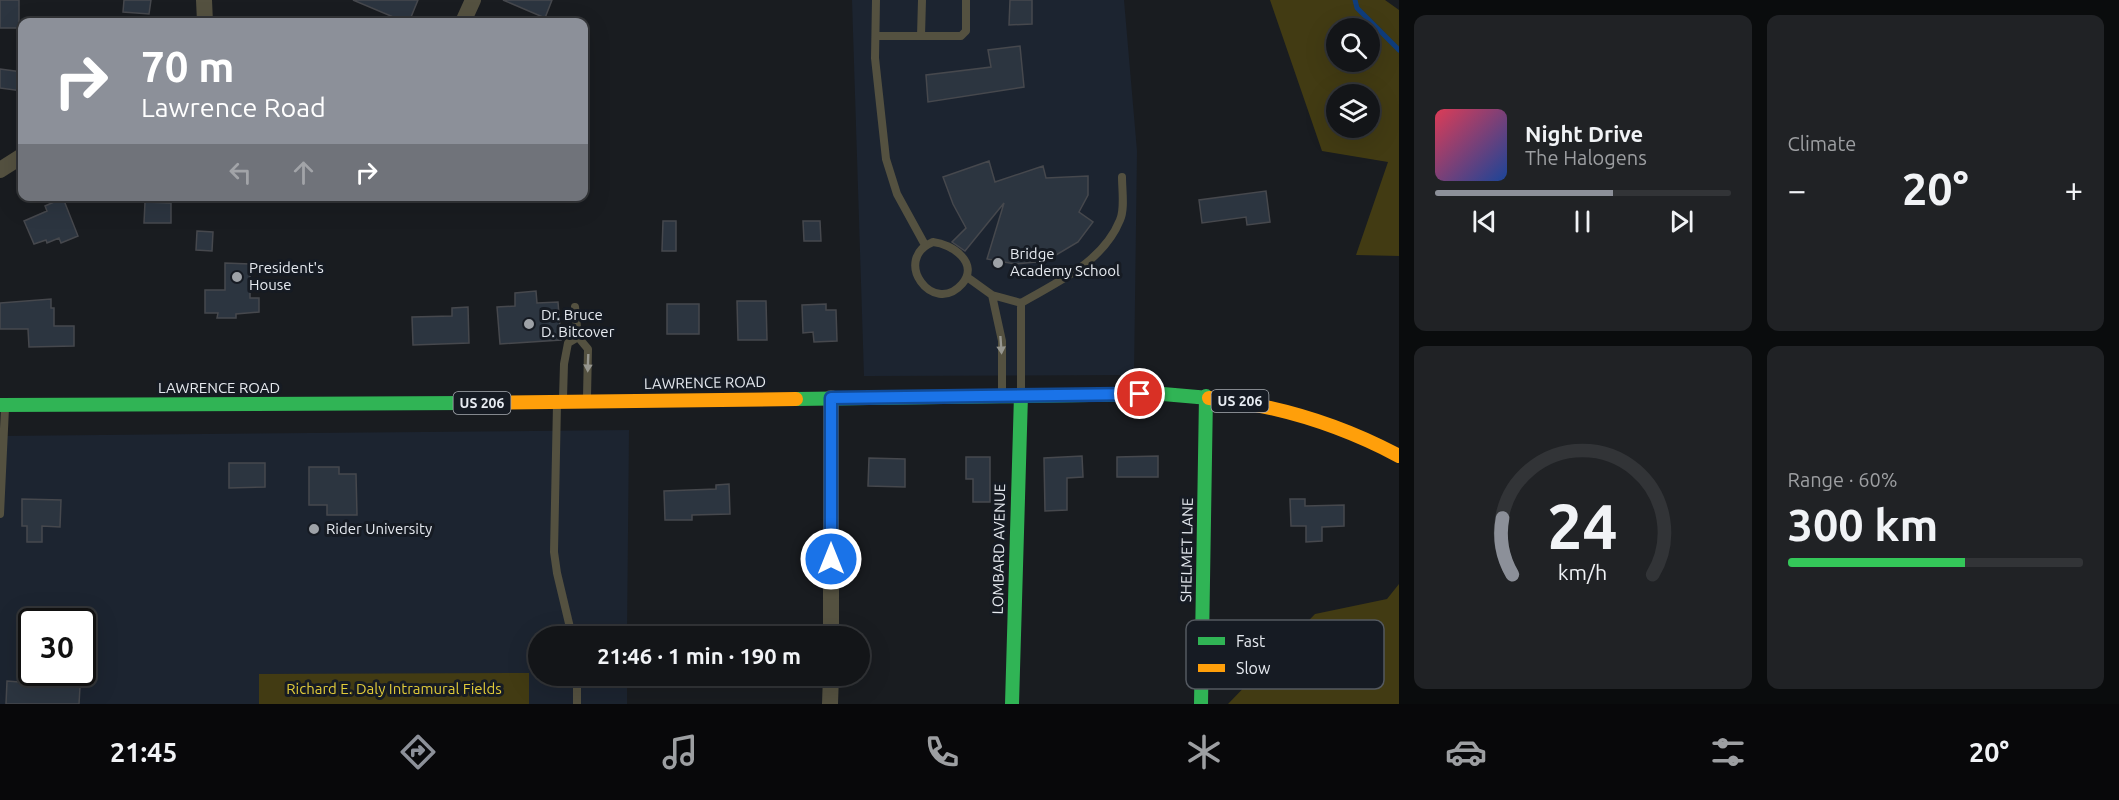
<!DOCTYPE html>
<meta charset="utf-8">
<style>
:root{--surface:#131518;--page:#202225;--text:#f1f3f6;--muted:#9d9fa2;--line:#323437;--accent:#8c9099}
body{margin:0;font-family:Ubuntu,sans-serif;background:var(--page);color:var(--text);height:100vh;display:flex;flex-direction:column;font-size:22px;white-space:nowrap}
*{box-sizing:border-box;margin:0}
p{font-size:20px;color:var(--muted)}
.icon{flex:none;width:33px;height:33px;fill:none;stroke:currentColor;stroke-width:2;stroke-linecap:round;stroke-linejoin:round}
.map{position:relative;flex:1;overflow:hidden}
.drawer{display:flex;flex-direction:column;gap:15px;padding:15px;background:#0a0c0d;width:720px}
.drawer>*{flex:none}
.guide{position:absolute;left:18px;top:18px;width:570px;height:183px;border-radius:12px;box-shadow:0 6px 24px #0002,0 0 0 2px var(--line);background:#8c9099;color:#fff;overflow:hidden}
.controls{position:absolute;left:1326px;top:18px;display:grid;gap:12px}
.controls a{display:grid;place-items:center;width:54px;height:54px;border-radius:50%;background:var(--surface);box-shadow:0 6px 24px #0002,0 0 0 2px var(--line);font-size:30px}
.speed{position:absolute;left:18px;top:608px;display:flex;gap:12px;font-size:30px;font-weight:700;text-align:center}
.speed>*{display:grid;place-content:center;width:78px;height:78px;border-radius:50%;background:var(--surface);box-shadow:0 6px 24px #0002,0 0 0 2px var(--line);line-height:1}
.speed .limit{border:3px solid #111;border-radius:9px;background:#fff;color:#111}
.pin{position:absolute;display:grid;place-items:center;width:51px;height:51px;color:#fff;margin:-26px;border:3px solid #fff;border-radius:50%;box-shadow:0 2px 6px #0007}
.me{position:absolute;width:66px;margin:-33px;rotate:0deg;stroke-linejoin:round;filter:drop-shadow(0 0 4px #0008)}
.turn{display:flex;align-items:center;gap:21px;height:126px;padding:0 24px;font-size:27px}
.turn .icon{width:78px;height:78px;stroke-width:2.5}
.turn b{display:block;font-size:42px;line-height:51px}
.lanes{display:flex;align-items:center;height:57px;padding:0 24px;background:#0003;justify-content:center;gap:30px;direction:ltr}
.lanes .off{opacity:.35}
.big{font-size:45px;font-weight:600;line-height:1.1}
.drawer .widget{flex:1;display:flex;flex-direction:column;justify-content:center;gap:9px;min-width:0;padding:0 21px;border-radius:12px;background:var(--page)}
.drawer .dial{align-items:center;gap:0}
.dial svg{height:156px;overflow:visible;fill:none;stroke:var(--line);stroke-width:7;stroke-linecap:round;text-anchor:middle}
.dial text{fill:var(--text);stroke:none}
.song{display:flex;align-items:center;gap:18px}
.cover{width:72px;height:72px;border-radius:9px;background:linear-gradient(135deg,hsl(350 70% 55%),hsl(220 70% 35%))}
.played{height:6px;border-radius:3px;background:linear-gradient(90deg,var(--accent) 60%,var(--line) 60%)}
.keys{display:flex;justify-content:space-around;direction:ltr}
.heat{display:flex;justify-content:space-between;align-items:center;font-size:33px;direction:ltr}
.charge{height:9px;border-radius:4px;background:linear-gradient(90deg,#34c759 60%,var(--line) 0)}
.drawer .tiles{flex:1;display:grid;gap:15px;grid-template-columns:repeat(2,1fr)}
.trip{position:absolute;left:528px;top:626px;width:342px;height:60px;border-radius:30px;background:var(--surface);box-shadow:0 6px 24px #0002,0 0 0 2px var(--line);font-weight:600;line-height:60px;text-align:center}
.dock{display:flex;height:96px;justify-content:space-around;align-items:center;background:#08080a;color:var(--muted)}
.dock .icon{width:42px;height:42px}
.dock .on{color:var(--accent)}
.dock b{font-size:27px;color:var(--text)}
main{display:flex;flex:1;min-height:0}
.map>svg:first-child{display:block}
</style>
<main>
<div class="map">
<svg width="1399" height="704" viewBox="0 0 1399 704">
<rect width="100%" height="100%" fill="#191c20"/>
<path fill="#1c2430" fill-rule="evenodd" d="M 852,0 L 1124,0 L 1137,151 L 1134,375 L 864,376 Z
M 629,430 L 627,636 L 538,636 L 538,675 L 627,675 L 627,704 L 0,704 L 0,436 ZM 32,621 L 82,621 L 82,672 L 32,672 Z"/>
<path fill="#423b13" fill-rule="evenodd" d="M 1270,0 L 1385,0 L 1399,10 L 1399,256 L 1356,255 L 1388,162 L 1322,151 ZM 1336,28 L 1370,28 L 1370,62 L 1336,62 ZM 1336,94 L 1370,94 L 1370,128 L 1336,128 Z
M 1399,584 L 1399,704 L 1228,704 L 1315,614 L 1387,599 Z
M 529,673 L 529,704 L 259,704 L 259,674 Z"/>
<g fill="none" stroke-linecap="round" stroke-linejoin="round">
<path stroke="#0f3d7c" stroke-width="5" d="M 1355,0 L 1357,8 L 1399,50"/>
</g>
<path fill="#2c3540" stroke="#46484d" stroke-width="1.5" d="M 0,0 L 19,0 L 19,28 L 0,28 Z
M 124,0 L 151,0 L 149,14 L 123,12 Z
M 353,0 L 418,0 L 409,22 L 405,22 Z
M 503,0 L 552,0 L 545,18 Z
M 1010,0 L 1032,0 L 1032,24 L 1009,25 Z
M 1020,46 L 1024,87 L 928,102 L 926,75 L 991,67 L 988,50 Z
M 0,69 L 22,72 L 22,91 L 0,88 Z
M 989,161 L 995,182 L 1043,166 L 1046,178 L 1088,176 L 1088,195 L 1079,212 L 1093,222 L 1078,242 L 1056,255 L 1036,262 L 1015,264 L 987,259 L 1004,203 L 965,251 L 952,242 L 966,228 L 953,204 L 943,177 Z
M 1266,191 L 1270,222 L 1247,225 L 1246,217 L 1202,223 L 1199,200 Z
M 63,198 L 78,236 L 61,243 L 59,238 L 47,243 L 46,240 L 34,244 L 24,221 L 47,211 L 45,206 Z
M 145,202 L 171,203 L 171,223 L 144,223 Z
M 663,221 L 676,221 L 676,251 L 662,251 Z
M 803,221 L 820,221 L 821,241 L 804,241 Z
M 197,231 L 213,232 L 212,251 L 196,250 Z
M 225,263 L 250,264 L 250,298 L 259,298 L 259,312 L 236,314 L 236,318 L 217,318 L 218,313 L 205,313 L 205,290 L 225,290 Z
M 536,291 L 537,303 L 558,302 L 561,340 L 500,344 L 497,307 L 515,306 L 515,293 Z
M 51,299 L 51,308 L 54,308 L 54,326 L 74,326 L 74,346 L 29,347 L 28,329 L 0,329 L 0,303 Z
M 737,301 L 766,301 L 767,340 L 738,340 Z
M 667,304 L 699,304 L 699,334 L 667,334 Z
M 826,304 L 826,310 L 836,310 L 837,341 L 814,342 L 813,332 L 803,333 L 802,305 Z
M 468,307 L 469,343 L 413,345 L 412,317 L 452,316 L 452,308 Z
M 1082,456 L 1083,477 L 1067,478 L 1067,510 L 1045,511 L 1044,458 Z
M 1158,456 L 1158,477 L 1117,477 L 1117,457 Z
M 966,457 L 990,457 L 990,502 L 973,502 L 973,479 L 966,479 Z
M 869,458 L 905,459 L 905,487 L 868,486 Z
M 229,463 L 265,463 L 265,487 L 229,488 Z
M 309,467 L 339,467 L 339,474 L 356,474 L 357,515 L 327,515 L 327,505 L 309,505 Z
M 729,484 L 730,514 L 692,515 L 692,520 L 665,520 L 664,491 L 716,489 L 716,485 Z
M 22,499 L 61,500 L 60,527 L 42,526 L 42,542 L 27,542 L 27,526 L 22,526 Z
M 1290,499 L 1305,499 L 1305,506 L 1344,505 L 1344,526 L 1322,527 L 1322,541 L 1306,542 L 1306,526 L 1291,526 Z
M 7,681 L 80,687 L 79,704 L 6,704 Z"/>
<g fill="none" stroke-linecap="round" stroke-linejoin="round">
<path stroke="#545140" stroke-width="8" d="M 876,0 L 875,58 L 886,159 L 897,194 L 925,245
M 876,36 L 961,36 L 966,31 L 966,0
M 921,36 L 922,0
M 933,242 C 952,244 980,263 962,284 C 933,317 891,259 933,242 Z
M 967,277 L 992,295 L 1021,303 C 1059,281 1103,262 1120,220 C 1125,209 1122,190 1122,177
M 992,295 L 1002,341 L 1002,392
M 1021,303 L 1021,393
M 575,307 L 578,337
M 563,398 L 564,364 L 568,343 L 578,337 L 588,349 L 587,397
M 557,404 L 554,552 L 557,573 L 572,636
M 0,514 L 5,408
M 577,675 L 577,704"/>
<path stroke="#545140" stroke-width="16" d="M 204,0 L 205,22
M 463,22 L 473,0
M 0,170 L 22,156
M 831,636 L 831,398
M 830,704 L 831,675"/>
<path stroke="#30b455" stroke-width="14" d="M 796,399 L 1163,394 L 1209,398
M 0,405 L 467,403
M 1012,704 L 1021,395
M 1201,704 L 1206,396"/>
<path stroke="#ff9f0a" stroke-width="14" d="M 1209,398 C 1277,405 1339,424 1399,456
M 467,403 L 796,399"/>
</g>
<defs><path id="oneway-solid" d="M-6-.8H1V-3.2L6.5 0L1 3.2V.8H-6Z" transform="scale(1.5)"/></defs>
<g fill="#96968f">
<use href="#oneway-solid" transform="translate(1001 345) rotate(86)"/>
<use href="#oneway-solid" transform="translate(588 363) rotate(92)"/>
</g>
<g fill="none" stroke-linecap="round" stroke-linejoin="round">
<g stroke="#114b97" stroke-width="15">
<path id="route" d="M 831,559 L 831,398 L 1140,394"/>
</g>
<use href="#route" stroke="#1a73e8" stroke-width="10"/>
</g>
<g fill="#9ea2a7" stroke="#161b23" stroke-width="2">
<circle cx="998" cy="263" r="6"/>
<circle cx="237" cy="277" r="6"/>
<circle cx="529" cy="324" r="6"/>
<circle cx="314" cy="529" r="6"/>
</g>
<g text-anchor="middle" stroke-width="6" stroke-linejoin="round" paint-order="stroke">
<g fill="#161b23" stroke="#a8acb2" stroke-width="1.5">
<rect x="1211.5" y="390" width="57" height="22" rx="4.5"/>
<rect x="453.5" y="392" width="57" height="22" rx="4.5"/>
</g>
<g font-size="14" font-weight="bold" fill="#e6eaf0">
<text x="1240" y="406">US 206</text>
<text x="482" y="408">US 206</text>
</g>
<g font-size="15" fill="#e6eaf0" stroke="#161b23" text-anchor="start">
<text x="1010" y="259">Bridge<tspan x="1010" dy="17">Academy School</tspan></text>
<text x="249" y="273">President's<tspan x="249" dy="17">House</tspan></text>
<text x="541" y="320">Dr. Bruce<tspan x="541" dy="17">D. Bitcover</tspan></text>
<text x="326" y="534">Rider University</text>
</g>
<g font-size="15" fill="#e6eaf0" stroke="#161b23">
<text transform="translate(705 383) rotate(-1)" y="5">LAWRENCE ROAD</text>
<text x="219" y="393">LAWRENCE ROAD</text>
<text transform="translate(999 549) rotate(-89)" y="5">LOMBARD AVENUE</text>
<text transform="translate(1187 550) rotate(-89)" y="5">SHELMET LANE</text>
</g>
<g font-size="15" fill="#e1cb3a" stroke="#161b23">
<text x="394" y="694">Richard E. Daly Intramural Fields</text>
</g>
</g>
<rect x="1186" y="620" width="198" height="69" rx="9" fill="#161b23" stroke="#545960" stroke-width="1.5"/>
<rect x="1198" y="637" width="27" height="8" fill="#30b455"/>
<rect x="1198" y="664" width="27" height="8" fill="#ff9f0a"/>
<g font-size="16" fill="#e6eaf0">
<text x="1236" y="647">Fast</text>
<text x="1236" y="674">Slow</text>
</g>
</svg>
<div class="controls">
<a><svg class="icon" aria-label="search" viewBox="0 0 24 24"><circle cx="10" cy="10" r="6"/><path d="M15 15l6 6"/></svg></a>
<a><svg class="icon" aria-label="layers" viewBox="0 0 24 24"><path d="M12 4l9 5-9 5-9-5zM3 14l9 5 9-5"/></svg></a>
</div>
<div class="speed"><div class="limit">30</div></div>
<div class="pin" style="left:1140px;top:394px;background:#d93025"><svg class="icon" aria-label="arrive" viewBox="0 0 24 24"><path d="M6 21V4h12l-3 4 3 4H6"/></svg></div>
<svg class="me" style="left:831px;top:559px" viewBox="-20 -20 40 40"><circle r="17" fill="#1a73e8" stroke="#fff" stroke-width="3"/><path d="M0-11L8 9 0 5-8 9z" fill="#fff"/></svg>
<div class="trip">21:46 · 1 min · 190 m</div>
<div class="guide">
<div class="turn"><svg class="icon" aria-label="right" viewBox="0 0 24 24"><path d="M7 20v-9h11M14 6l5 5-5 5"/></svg><div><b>70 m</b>Lawrence Road</div></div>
<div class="lanes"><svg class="icon off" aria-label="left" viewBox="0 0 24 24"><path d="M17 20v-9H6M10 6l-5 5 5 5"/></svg><svg class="icon off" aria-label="ahead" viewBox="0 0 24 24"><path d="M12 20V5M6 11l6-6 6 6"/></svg><svg class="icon" aria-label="right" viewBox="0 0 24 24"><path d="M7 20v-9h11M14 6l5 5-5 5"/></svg></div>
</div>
</div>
<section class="drawer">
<div class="tiles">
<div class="widget">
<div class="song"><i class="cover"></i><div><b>Night Drive</b><p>The Halogens</p></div></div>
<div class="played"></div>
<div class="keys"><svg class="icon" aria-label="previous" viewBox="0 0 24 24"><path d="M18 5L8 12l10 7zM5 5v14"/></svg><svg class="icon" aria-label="pause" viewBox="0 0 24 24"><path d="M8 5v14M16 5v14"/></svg><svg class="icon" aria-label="next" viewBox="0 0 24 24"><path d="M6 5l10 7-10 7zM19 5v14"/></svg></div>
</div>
<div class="widget"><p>Climate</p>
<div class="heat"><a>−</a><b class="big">20°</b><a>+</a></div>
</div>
<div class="widget dial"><svg viewBox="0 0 100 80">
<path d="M14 69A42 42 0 1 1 86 69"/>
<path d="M14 69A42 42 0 0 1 9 40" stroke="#8c9099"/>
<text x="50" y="56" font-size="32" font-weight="700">24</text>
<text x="50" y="72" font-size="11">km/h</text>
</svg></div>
<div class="widget"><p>Range · 60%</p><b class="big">300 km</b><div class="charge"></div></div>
</div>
</section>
</main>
<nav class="dock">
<b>21:45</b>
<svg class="icon on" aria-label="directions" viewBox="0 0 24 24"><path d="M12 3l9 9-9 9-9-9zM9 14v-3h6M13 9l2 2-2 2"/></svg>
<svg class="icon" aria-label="music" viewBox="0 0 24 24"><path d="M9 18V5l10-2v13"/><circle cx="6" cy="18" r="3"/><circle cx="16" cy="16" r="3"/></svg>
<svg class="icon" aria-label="phone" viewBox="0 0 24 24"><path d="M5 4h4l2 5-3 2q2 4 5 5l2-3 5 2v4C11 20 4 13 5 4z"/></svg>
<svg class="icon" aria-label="climate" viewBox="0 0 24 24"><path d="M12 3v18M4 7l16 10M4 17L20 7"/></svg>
<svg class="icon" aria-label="car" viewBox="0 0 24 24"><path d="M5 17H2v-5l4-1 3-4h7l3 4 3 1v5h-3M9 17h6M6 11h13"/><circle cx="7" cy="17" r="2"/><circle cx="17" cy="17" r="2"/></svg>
<svg class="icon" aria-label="filters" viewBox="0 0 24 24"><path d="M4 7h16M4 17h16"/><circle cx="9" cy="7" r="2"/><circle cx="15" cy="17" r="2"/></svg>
<b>20°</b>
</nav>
